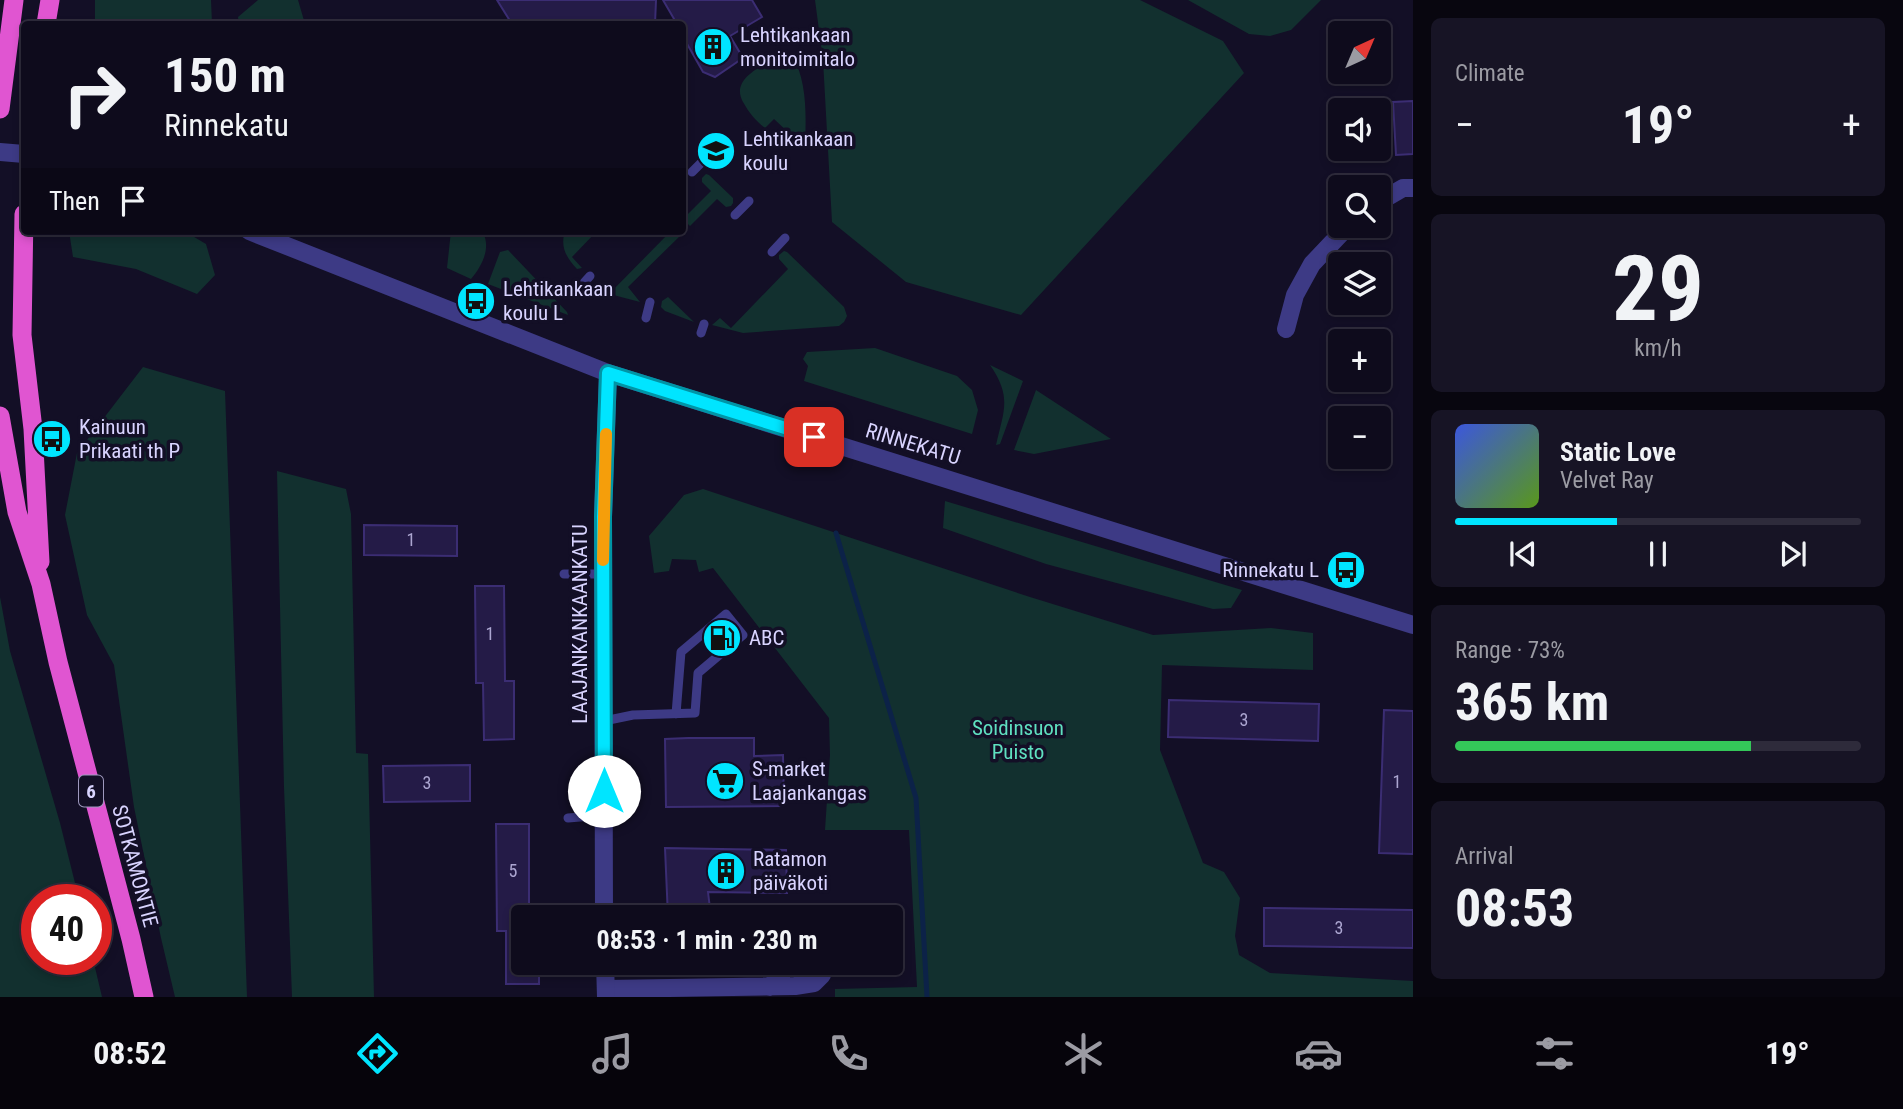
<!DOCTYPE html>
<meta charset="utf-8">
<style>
:root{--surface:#0e0b1c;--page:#171425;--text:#f1f3f6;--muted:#9b9ba3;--line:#2e2b3b;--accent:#00e5ff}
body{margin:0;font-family:"Roboto Condensed",sans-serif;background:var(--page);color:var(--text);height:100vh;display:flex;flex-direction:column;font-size:26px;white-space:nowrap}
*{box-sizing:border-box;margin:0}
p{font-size:23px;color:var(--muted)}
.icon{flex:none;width:38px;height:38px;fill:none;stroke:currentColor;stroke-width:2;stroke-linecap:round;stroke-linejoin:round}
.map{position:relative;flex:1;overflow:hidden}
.drawer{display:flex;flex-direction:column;gap:18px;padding:18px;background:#08060f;width:490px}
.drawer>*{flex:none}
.top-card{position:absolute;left:21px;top:21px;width:665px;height:214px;border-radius:7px;box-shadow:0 4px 10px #0003,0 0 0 2px var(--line);background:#0e0b1c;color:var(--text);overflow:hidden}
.needle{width:46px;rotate:44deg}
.fabs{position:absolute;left:1328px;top:21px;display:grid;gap:14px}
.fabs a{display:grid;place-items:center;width:63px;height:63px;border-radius:7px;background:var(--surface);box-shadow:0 4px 10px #0003,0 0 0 2px var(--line);font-size:35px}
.speed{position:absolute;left:21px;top:884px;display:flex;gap:14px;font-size:35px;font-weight:700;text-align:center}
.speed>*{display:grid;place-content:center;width:91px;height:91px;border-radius:50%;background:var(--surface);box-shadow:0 4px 10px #0003,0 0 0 2px var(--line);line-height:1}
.speed .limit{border:10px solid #d22;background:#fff;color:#111}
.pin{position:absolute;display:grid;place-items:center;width:60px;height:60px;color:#fff;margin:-30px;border-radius:14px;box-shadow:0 4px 10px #0006}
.me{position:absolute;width:77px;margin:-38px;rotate:0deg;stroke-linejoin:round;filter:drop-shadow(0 0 5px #0008)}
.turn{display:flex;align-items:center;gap:24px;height:147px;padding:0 28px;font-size:32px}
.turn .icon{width:91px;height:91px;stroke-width:2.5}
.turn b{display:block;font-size:49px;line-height:60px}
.then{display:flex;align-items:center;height:66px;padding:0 28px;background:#0003;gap:14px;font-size:26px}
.big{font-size:52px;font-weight:700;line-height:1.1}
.drawer .widget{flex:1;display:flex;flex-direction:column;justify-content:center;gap:10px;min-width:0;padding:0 24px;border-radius:10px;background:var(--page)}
.drawer .dial{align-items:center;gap:0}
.dial b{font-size:91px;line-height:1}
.song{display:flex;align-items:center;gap:21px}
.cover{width:84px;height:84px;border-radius:10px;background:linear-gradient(135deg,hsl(230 70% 55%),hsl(90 70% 35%))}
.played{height:7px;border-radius:4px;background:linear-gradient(90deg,var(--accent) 40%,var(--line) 40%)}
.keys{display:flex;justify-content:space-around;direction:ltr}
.heat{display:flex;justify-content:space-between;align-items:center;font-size:38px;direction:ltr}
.charge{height:10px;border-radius:5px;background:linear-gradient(90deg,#34c759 73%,var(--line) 0)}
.trip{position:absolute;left:511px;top:905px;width:392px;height:70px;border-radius:7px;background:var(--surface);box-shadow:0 4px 10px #0003,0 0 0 2px var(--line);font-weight:700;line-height:70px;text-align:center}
.tabs{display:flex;height:112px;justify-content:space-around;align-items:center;background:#06040b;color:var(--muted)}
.tabs .icon{width:49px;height:49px}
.tabs .selected{color:var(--accent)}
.tabs b{font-size:32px;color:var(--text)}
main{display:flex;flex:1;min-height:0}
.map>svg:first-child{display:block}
</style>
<main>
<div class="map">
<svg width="1413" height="997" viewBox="0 0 1413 997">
<rect width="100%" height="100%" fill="#130f26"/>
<path fill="#12302f" d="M 95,0 L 211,0 L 212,24 L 95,24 Z
M 258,0 L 298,0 L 305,24 L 239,24 L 238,17 Z
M 815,0 L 1140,0 L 1223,41 L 1244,73 L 1021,315 L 906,282 L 832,222 L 823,60 Z
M 1188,0 L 1321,0 L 1291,30 L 1270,36 L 1249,34 Z
M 785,53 L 791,53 C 808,81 806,117 805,148 L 774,119 L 765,128 C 754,119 750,114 743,102 C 729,77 767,64 785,53 Z
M 706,174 L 709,175 L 733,198 L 733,203 L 731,206 L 726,207 L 717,199 L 690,226 L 683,219 L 711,191 L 702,182 L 702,178 Z
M 69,231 L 184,231 L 206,244 L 215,275 L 197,294 L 136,269 L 73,257 Z
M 451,231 L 482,231 C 492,247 482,266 471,279 L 447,268 Z
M 565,231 L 597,231 L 572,257 L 582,268 L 577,269 C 566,257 560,247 565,231 Z
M 671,231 L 679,231 L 682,234 L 628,287 L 640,302 L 602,292 L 599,290 L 598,286 L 609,294 Z
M 508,250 L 567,312 L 568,315 L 488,284 L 500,252 Z
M 784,251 L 787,252 L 844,307 L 847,316 L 844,322 L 839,326 L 743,333 L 712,325 L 720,318 L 731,328 L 788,269 L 779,259 L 779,255 Z
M 668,297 L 694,322 L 665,311 L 661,307 L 662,301 Z
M 875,348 L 957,376 L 972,390 L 978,410 L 972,434 L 804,381 L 808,366 L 803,359 L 807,352 Z
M 990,365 L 1023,381 L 1000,444 L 996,445 C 1004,410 1012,397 990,365 Z
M 143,367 L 225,391 L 247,997 L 175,997 L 161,938 L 134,807 L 114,665 L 87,615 L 65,515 L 77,453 Z
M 1036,390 L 1111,439 L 1034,454 L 1014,450 Z
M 277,471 L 346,489 L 351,514 L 356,753 L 368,754 L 374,997 L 292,997 L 284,787 Z
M 703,489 L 1030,597 L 1153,635 L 1271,628 L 1313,633 L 1313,670 L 1162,665 L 1160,750 L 1203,863 L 1224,872 L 1240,898 L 1235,936 L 1239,955 L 1270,973 L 1413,981 L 1413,997 L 835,997 L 835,989 L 917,987 L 909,830 L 825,830 L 830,755 L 829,718 L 713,568 L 699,572 L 696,560 L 672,559 L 669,571 L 654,573 L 649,536 L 684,495 Z
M 945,501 L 1242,590 L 1231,608 L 1213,609 L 1046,564 L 943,528 Z
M 0,597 L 10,651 L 60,823 L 79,899 L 37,900 L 37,959 L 93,959 L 102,997 L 0,997 Z"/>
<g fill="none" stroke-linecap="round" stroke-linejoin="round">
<path stroke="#0c2248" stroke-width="5" d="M 836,533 L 916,798 L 927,997"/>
</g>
<path fill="#241b47" stroke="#3b2d73" stroke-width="2" d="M 497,0 L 656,0 L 655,24 L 512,24 Z
M 663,0 L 752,0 L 762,17 L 730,36 L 743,58 L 715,77 L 703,72 L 682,35 L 682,24 L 677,24 Z
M 1413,101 L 1413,154 L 1396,155 L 1393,102 Z
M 364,525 L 457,526 L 457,556 L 364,555 Z
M 475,586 L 504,586 L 505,681 L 514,681 L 514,739 L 484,740 L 483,683 L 476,683 Z
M 725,624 L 733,634 L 720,645 L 712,635 Z
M 1169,700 L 1319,704 L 1318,741 L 1168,737 Z
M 1384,710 L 1413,711 L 1413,854 L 1379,853 Z
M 688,738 L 754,738 L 754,756 L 783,755 L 784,806 L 666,807 L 665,739 Z
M 470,765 L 470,801 L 384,802 L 383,766 Z
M 496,824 L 529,824 L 529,917 L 523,917 L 523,962 L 539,962 L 539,984 L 506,984 L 506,931 L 497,931 Z
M 665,848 L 786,850 L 787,893 L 708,892 L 711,917 L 668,917 Z
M 1264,908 L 1413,910 L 1413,948 L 1264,946 Z"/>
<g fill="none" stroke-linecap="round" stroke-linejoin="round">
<path stroke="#3d3a85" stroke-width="9" d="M 692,172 L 705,159
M 735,215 L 749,201
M 772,252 L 785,238
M 581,286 L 590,276
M 646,318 L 650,302
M 701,333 L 704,324
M 564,574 L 602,574
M 604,721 L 633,715 L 695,713 L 698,673 L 743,635 L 726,614 L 681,652 L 676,714
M 568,818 L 604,815"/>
<path stroke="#3d3a85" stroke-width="18" d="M 1379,202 L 1403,188 L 1413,188
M 1286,329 L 1295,295 L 1312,264 L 1348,226
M 770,987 L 791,962
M 606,989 L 795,986 L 814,983 L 822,975 L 822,962"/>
<path stroke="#3d3a85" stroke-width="18" d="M 0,152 L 24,154
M 249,231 L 608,373 L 1413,625
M 604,917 L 603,517 L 608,373
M 605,962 L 606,997"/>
<path stroke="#e055d1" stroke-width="19" d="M 46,24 L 50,0
M 0,109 L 14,0
M 24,214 L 22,335 L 33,429 L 40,562
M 0,416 L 17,512 L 41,584 L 58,662 L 131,939 L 144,997"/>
</g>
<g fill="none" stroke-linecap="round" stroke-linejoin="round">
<g stroke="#0095a6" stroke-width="18">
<path id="route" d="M 604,791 L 603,517 L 608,373 L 814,437"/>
</g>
<use href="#route" stroke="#00e5ff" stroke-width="12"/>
<path stroke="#f59e0b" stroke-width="12" d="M 603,560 L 606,434"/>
</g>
<defs>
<g id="building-disc" transform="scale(2.0125)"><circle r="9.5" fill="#00e5ff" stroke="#130f26"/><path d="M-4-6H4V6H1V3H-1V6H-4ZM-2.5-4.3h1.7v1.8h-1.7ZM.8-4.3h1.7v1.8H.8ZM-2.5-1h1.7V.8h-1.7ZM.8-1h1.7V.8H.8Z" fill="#111"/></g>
<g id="school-disc" transform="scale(2.0125)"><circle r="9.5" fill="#00e5ff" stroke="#130f26"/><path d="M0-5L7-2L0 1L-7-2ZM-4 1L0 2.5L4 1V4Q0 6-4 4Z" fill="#111"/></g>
<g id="bus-disc" transform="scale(2.0125)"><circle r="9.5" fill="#00e5ff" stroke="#130f26"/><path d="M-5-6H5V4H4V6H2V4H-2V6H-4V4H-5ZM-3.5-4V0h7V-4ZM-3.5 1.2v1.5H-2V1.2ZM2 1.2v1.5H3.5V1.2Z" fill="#111"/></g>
<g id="fuel-disc" transform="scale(2.0125)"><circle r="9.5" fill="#00e5ff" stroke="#130f26"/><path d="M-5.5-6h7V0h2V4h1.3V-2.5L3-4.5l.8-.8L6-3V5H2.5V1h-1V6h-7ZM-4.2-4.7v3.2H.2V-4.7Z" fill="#111"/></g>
<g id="supermarket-disc" transform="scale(2.0125)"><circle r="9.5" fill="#00e5ff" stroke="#130f26"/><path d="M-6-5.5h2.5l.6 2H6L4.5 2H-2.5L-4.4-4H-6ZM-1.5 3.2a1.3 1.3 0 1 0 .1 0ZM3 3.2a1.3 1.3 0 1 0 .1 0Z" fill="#111"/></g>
</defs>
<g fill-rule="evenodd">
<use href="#building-disc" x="713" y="47"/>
<use href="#school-disc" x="716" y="151"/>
<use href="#bus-disc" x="476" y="301"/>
<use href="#bus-disc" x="52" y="439"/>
<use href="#bus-disc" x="1346" y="570"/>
<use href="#fuel-disc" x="722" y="638"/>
<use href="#supermarket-disc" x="725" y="781"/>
<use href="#building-disc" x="726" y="871"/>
</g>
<g text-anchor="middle" stroke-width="7" stroke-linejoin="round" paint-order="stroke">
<g font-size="18" fill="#aca6d1">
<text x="411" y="546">1</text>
<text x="490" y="640">1</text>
<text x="1244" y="726">3</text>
<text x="1397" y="788">1</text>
<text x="427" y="789">3</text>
<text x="513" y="877">5</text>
<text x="1339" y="934">3</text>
</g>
<rect fill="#130f26" stroke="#9e99be" stroke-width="2" x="79" y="775.5" width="24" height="31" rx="5"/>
<g font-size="19" font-weight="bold" fill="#d9d4ff">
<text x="91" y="798">6</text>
</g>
<g font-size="21" fill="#d9d4ff" stroke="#130f26" text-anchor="start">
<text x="740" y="42">Lehtikankaan<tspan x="740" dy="24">monitoimitalo</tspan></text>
<text x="743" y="146">Lehtikankaan<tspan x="743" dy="24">koulu</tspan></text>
<text x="503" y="296">Lehtikankaan<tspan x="503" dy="24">koulu L</tspan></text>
<text x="79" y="434">Kainuun<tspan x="79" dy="24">Prikaati th P</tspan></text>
<text x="1319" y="577" text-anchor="end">Rinnekatu L</text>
<text x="749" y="645">ABC</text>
<text x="752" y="776">S-market<tspan x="752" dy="24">Laajankangas</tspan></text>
<text x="753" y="866">Ratamon<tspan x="753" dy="24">päiväkoti</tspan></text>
</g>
<g font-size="21" fill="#d9d4ff" stroke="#130f26">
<text transform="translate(913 444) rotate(17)" y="7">RINNEKATU</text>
<text transform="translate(580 624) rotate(-90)" y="7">LAAJANKANKAANKATU</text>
<text transform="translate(135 866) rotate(75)" y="7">SOTKAMONTIE</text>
</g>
<g font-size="21" fill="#5fe0c0" stroke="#130f26">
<text x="1018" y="735">Soidinsuon<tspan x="1018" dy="24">Puisto</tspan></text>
</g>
</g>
</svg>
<div class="fabs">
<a><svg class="needle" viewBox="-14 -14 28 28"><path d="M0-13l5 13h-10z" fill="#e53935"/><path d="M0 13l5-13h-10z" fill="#9b9ba3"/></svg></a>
<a><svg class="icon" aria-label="sound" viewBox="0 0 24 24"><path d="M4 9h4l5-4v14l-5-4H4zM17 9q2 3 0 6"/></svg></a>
<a><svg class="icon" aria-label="search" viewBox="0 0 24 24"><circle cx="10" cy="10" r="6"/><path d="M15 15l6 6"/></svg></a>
<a><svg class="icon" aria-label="layers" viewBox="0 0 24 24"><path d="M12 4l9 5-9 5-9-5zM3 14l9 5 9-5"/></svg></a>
<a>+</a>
<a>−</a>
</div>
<div class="speed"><div class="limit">40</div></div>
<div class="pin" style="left:814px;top:437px;background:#d93025"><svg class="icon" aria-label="arrive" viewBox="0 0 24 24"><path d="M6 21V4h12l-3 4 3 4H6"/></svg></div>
<svg class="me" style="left:604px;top:791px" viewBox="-20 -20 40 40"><circle r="19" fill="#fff"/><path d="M0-13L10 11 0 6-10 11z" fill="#00e5ff"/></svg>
<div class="trip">08:53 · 1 min · 230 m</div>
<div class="top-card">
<div class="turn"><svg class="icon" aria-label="right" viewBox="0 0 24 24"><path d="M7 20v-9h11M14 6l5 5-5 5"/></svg><div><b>150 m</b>Rinnekatu</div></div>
<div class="then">Then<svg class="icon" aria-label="arrive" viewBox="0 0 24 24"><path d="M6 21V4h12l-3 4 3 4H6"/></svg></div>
</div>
</div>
<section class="drawer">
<div class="widget"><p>Climate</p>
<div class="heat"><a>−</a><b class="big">19°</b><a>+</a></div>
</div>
<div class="widget dial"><b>29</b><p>km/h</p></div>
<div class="widget">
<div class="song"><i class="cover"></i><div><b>Static Love</b><p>Velvet Ray</p></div></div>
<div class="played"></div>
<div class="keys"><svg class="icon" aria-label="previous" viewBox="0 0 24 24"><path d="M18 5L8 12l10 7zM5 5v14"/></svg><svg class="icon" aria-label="pause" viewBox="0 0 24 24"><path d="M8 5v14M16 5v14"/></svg><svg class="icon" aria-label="next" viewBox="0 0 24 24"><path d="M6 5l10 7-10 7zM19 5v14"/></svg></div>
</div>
<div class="widget"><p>Range · 73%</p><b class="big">365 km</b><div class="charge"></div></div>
<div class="widget"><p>Arrival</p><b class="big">08:53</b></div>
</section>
</main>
<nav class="tabs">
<b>08:52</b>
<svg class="icon selected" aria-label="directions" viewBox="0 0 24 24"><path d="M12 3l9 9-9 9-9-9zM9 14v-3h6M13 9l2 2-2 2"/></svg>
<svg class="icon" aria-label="music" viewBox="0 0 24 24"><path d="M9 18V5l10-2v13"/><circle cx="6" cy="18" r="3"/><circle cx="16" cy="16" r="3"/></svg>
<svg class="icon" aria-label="phone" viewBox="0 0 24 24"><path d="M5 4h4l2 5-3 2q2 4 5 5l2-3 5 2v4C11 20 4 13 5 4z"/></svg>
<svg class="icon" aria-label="climate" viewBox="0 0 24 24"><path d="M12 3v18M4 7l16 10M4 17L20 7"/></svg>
<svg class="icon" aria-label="car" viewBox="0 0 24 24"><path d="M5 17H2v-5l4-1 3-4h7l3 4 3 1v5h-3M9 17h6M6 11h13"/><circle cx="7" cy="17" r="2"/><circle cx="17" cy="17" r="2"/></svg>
<svg class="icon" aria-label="filters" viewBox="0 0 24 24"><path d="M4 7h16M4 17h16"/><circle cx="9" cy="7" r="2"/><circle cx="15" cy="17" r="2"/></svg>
<b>19°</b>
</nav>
